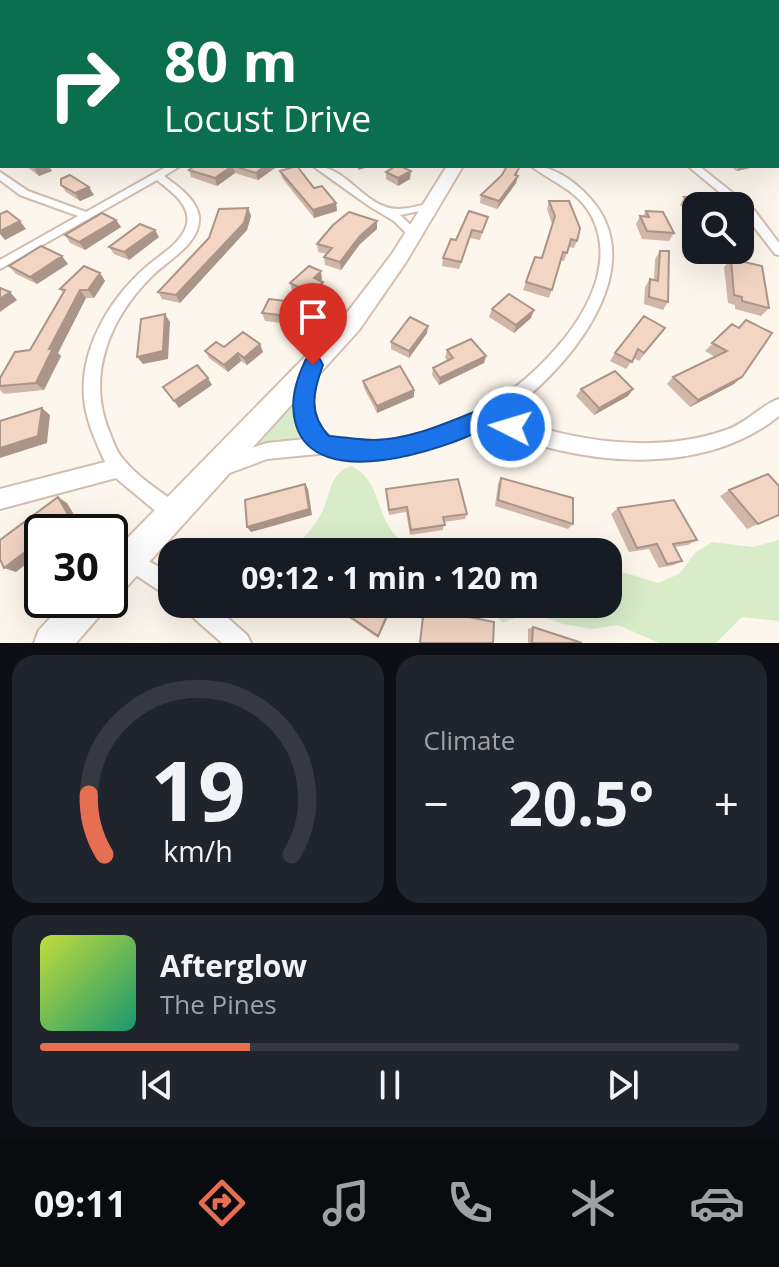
<!DOCTYPE html>
<meta charset="utf-8">
<style>
:root{--surface:#171b24;--page:#20242c;--text:#f1f3f6;--muted:#9ea1a6;--line:#363941;--accent:#e76f51}
body{margin:0;font-family:"Open Sans",sans-serif;background:var(--page);color:var(--text);height:100vh;display:flex;flex-direction:column;font-size:30px;white-space:nowrap}
*{box-sizing:border-box;margin:0}
p{font-size:26px;color:var(--muted)}
.icon{flex:none;width:44px;height:44px;fill:none;stroke:currentColor;stroke-width:2;stroke-linecap:round;stroke-linejoin:round}
.map{position:relative;height:643px;overflow:hidden}
.drawer{display:flex;flex-direction:column;gap:12px;padding:12px;background:#0d0f14;flex:1}
.drawer>*{flex:none}
.guide{position:absolute;left:0px;top:0px;width:780px;height:168px;box-shadow:0 8px 32px #0002;background:#0b6e4f;color:#fff;overflow:hidden}
.tools{position:absolute;left:682px;top:192px;display:grid;gap:16px}
.tools a{display:grid;place-items:center;width:72px;height:72px;border-radius:16px;background:var(--surface);box-shadow:0 8px 32px #0002;font-size:40px}
.speed{position:absolute;left:24px;top:514px;display:flex;gap:16px;font-size:40px;font-weight:700;text-align:center}
.speed>*{display:grid;place-content:center;width:104px;height:104px;border-radius:50%;background:var(--surface);box-shadow:0 8px 32px #0002;line-height:1}
.speed .limit{border:4px solid #111;border-radius:12px;background:#fff;color:#111}
.pin{position:absolute;display:grid;place-items:center;width:68px;height:68px;color:#fff;margin:-82px -34px;border-radius:50% 50% 50% 0;rotate:-45deg;box-shadow:0 0 8px #0007}
.pin .icon{rotate:45deg}
.me{position:absolute;width:88px;margin:-44px;rotate:275deg;stroke-linejoin:round;filter:drop-shadow(0 0 6px #0008)}
.turn{display:flex;align-items:center;gap:28px;height:168px;padding:0 32px;font-size:36px}
.turn .icon{width:104px;height:104px;stroke-width:2.5}
.turn b{display:block;font-size:56px;line-height:68px}
.big{font-size:60px;font-weight:700;line-height:1.1}
.drawer .widget{flex:1;display:flex;flex-direction:column;justify-content:center;gap:12px;min-width:0;padding:0 28px;border-radius:24px;background:var(--page)}
.drawer .dial{align-items:center;gap:0}
.dial svg{height:208px;overflow:visible;fill:none;stroke:var(--line);stroke-width:7;stroke-linecap:round;text-anchor:middle}
.dial text{fill:var(--text);stroke:none}
.song{display:flex;align-items:center;gap:24px}
.cover{width:96px;height:96px;border-radius:12px;background:linear-gradient(135deg,hsl(70 70% 55%),hsl(160 70% 35%))}
.played{height:8px;border-radius:4px;background:linear-gradient(90deg,var(--accent) 30%,var(--line) 30%)}
.keys{display:flex;justify-content:space-around;direction:ltr}
.heat{display:flex;justify-content:space-between;align-items:center;font-size:44px;direction:ltr}
.drawer .tiles{flex:1;display:grid;gap:12px;grid-template-columns:1fr 1fr}
.widget:last-child{grid-column:span 2}
.trip{position:absolute;left:158px;top:538px;width:464px;height:80px;border-radius:24px;background:var(--surface);box-shadow:0 8px 32px #0002;font-weight:700;line-height:80px;text-align:center}
.dock{display:flex;height:128px;justify-content:space-around;align-items:center;background:#090b0e;color:var(--muted)}
.dock .icon{width:56px;height:56px}
.dock .current{color:var(--accent)}
.dock b{font-size:36px;color:var(--text)}
.map>svg:first-child{display:block}
</style>
<div class="map">
<svg width="779" height="643" viewBox="0 0 779 643">
<rect width="100%" height="100%" fill="#fdf6ec"/>
<path fill="#d8ecc9" d="M 302,391 L 317,444 L 219,466 Z
M 351,466 C 388,482 371,536 418,548 C 429,552 443,551 455,552 L 291,552 C 302,539 315,527 322,512 C 332,492 328,475 351,466 Z
M 779,540 L 779,621 L 742,617 L 716,643 L 659,643 L 618,625 L 592,629 L 563,624 L 529,612 L 503,623 L 488,608 L 480,604 L 608,604 L 608,572 L 626,573 L 658,583 L 679,574 L 695,553 L 712,542 L 753,547 Z"/>
<g fill="none" stroke-linecap="round" stroke-linejoin="round">
<g stroke="#d1beb0" stroke-width="4">
<path id="street" d="M 778,112 L 779,112 L 779,116 L 778,116 Z
M 0,159 L 2,159 L 2,165 L 0,165 Z
M 168,166 L 180,166 L 164,176 C 177,186 197,199 199,217 C 201,244 166,261 151,277 C 110,318 86,375 109,431 C 113,441 116,451 123,459 C 137,477 160,491 179,505 L 182,512 L 179,519 L 172,522 L 165,519 L 116,478 L 0,509 L 0,489 L 105,462 C 96,442 86,421 84,398 C 80,349 109,300 145,268 C 159,255 182,244 187,224 C 191,204 170,191 157,180 L 0,269 L 0,260 L 78,216 L 20,195 L 0,180 L 0,172 L 28,191 L 86,212 Z
M 313,166 C 344,166 359,198 386,207 C 400,212 417,206 431,203 L 436,206 L 435,208 L 400,215 L 420,234 L 418,237 L 410,237 L 394,221 L 369,206 Z
M 531,166 C 554,166 574,181 589,197 C 656,269 563,376 502,416 C 572,441 654,455 726,430 C 747,423 761,405 779,399 L 779,416 C 716,467 625,467 550,448 C 528,442 507,434 486,426 L 461,438 L 409,454 L 379,458 L 350,458 L 328,453 L 267,459 L 227,474 L 221,471 L 218,465 L 221,459 L 227,456 L 267,443 L 306,439 C 289,421 296,396 301,374 L 304,369 L 309,368 L 314,369 L 317,374 C 314,390 305,412 317,427 C 329,441 350,442 367,442 C 397,441 429,435 456,424 C 521,397 634,294 591,215 C 577,190 552,182 531,166 Z
M 688,166 L 699,166 L 754,210 L 779,243 L 779,255 L 775,254 L 740,209 L 740,206 L 736,206 Z
M 129,549 L 172,575 L 172,599 L 122,566 L 119,559 L 122,552 Z
M 184,604 L 212,604 L 247,635 L 251,643 L 222,643 L 187,612 Z"/>
</g>
<g stroke="#d6c0b0" stroke-width="4">
<path id="secondary" d="M 447,166 L 463,166 L 406,262 L 359,330 L 122,592 L 110,597 L 110,556 L 343,318 L 392,254 Z
M 67,600 L 108,600 L 103,612 L 76,643 L 34,643 L 39,630 Z"/>
</g>
<use href="#street" fill="#fff" fill-rule="evenodd"/>
<use href="#secondary" fill="#fff" fill-rule="evenodd"/>
</g>
<path fill="#d1b7a8" d="M 26,166 L 53,166 L 49,167 L 52,171 L 39,176 Z
M 194,166 L 275,166 L 275,168 L 258,180 L 235,173 L 217,186 L 191,177 L 189,170 Z
M 730,166 L 758,166 L 737,171 Z
M 280,171 L 314,188 L 336,203 L 337,211 L 314,218 L 282,178 Z
M 386,172 L 410,179 L 398,186 L 386,179 Z
M 517,175 L 516,183 L 497,209 L 480,203 L 481,195 Z
M 61,185 L 94,195 L 80,201 L 66,192 Z
M 684,197 L 696,206 L 696,220 L 680,205 Z
M 549,201 L 577,241 L 574,248 L 569,247 L 564,261 L 561,261 L 549,298 L 523,290 L 535,257 L 541,258 L 552,224 L 547,209 Z
M 248,208 L 251,216 L 247,230 L 180,303 L 162,299 L 158,292 Z
M 646,211 L 674,233 L 669,241 L 642,239 L 636,224 L 640,216 L 643,216 Z
M 488,217 L 480,240 L 470,238 L 459,269 L 442,266 L 443,258 L 456,240 Z
M 116,220 L 121,227 L 85,250 L 70,243 L 65,235 Z
M 377,229 L 360,244 L 341,270 L 325,265 L 324,257 L 327,254 L 318,252 L 317,244 Z
M 159,237 L 129,260 L 114,254 L 109,247 Z
M 660,251 L 668,302 L 663,310 L 644,304 L 645,287 L 650,279 L 654,280 L 655,259 Z
M 731,259 L 769,308 L 761,316 L 735,309 L 735,305 L 728,303 L 724,267 Z
M 68,264 L 37,284 L 16,274 L 9,266 Z
M 100,273 L 105,281 L 94,298 L 86,298 L 58,353 L 61,356 L 44,390 L 4,394 L 0,390 L 0,378 L 30,350 L 63,293 L 60,289 Z
M 322,279 L 320,281 L 324,290 L 313,301 L 292,290 L 290,283 Z
M 294,302 L 296,310 L 290,324 L 265,321 L 262,313 Z
M 492,309 L 531,318 L 514,333 L 489,317 Z
M 746,320 L 734,384 L 690,407 L 667,384 L 673,377 L 715,357 L 705,351 L 732,324 L 738,328 Z
M 428,326 L 427,333 L 409,358 L 391,349 L 391,342 Z
M 665,328 L 639,361 L 634,358 L 626,369 L 610,361 L 615,353 Z
M 224,347 L 263,352 L 247,365 L 241,361 L 228,372 L 209,358 L 205,351 Z
M 447,350 L 486,356 L 484,363 L 439,385 L 432,375 L 433,368 L 448,361 L 445,358 Z
M 363,381 L 414,390 L 414,397 L 377,413 L 364,388 Z
M 581,389 L 633,389 L 628,396 L 594,415 L 576,396 Z
M 501,478 L 573,524 L 568,529 L 495,506 L 498,484 Z
M 386,489 L 467,514 L 465,519 L 444,522 L 443,530 L 410,535 L 406,512 L 389,515 Z
M 729,490 L 779,515 L 747,529 L 720,496 Z
M 618,508 L 697,540 L 688,545 L 675,547 L 682,561 L 674,565 L 659,568 L 649,549 L 629,552 L 611,514 Z
M 329,604 L 394,604 L 378,638 Z
M 533,627 L 582,643 L 528,643 L 528,629 Z"/>
<path fill="#aa9588" d="M 39,166 L 53,166 L 49,167 L 52,171 L 39,176 L 34,168 Z
M 233,166 L 235,173 L 217,186 L 215,178 Z
M 265,166 L 275,166 L 275,168 L 258,180 L 256,173 Z
M 358,166 L 373,166 L 358,170 Z
M 520,166 L 515,180 L 518,176 L 516,183 L 497,209 L 499,201 L 515,175 Z
M 740,166 L 758,166 L 737,171 Z
M 411,171 L 410,179 L 398,186 L 398,178 Z
M 89,187 L 94,195 L 80,201 L 75,193 Z
M 336,203 L 337,211 L 314,218 L 313,210 Z
M 248,208 L 251,216 L 247,230 L 180,303 L 176,295 Z
M 116,220 L 121,227 L 85,250 L 79,242 Z
M 20,221 L 26,229 L 5,240 L 0,234 L 0,231 Z
M 377,221 L 377,229 L 360,244 L 341,270 L 340,262 L 360,236 Z
M 155,230 L 159,237 L 129,260 L 124,252 Z
M 62,256 L 68,264 L 37,284 L 30,277 Z
M 321,271 L 322,279 L 315,286 L 314,278 Z
M 100,273 L 105,281 L 94,298 L 88,290 Z
M 323,282 L 324,290 L 313,301 L 311,293 Z
M 80,290 L 86,298 L 58,353 L 61,356 L 44,390 L 36,383 L 49,349 Z
M 10,292 L 17,300 L 0,312 L 0,299 Z
M 294,302 L 296,310 L 290,324 L 288,316 Z
M 534,310 L 531,318 L 514,333 L 516,325 Z
M 165,314 L 170,322 L 168,359 L 143,364 L 137,357 Z
M 428,326 L 427,333 L 409,358 L 409,351 Z
M 260,344 L 263,352 L 247,365 L 244,358 Z
M 238,353 L 241,361 L 228,372 L 224,365 Z
M 486,356 L 484,363 L 439,385 L 440,378 Z
M 742,377 L 734,384 L 690,407 L 698,400 Z
M 208,378 L 212,385 L 179,408 L 174,401 Z
M 633,389 L 628,396 L 594,415 L 599,408 Z
M 414,390 L 414,397 L 377,413 L 377,406 Z
M 42,408 L 50,415 L 47,443 L 0,458 L 0,448 Z
M 305,484 L 308,489 L 312,515 L 251,532 L 247,527 Z
M 58,497 L 67,503 L 79,523 L 67,532 L 51,532 Z
M 42,539 L 42,552 L 16,572 L 4,568 Z
M 392,604 L 394,604 L 378,638 L 378,636 Z"/>
<path fill="#f3d5c3" stroke="#aa9588" stroke-width="2" d="M 1,87 L 2,99 L 0,99 L 0,88 Z
M 194,166 L 232,166 L 215,178 L 189,170 Z
M 234,166 L 265,166 L 256,173 Z
M 297,166 L 314,188 L 322,186 L 336,203 L 313,210 L 280,171 Z
M 396,166 L 400,166 L 411,171 L 398,178 L 386,172 Z
M 507,166 L 520,166 L 515,175 L 518,176 L 499,201 L 481,195 L 502,175 Z
M 70,175 L 89,187 L 75,193 L 61,185 L 61,179 Z
M 710,195 L 722,206 L 696,206 L 696,208 L 684,197 Z
M 549,201 L 569,201 L 580,228 L 577,241 L 571,239 L 567,253 L 563,252 L 552,290 L 526,282 L 535,257 L 542,258 L 555,216 Z
M 248,208 L 244,223 L 176,295 L 158,292 L 209,238 L 219,209 Z
M 7,211 L 20,221 L 0,231 L 0,214 Z
M 469,211 L 488,217 L 482,232 L 472,230 L 461,262 L 443,258 L 451,239 L 456,240 Z
M 646,211 L 663,212 L 674,233 L 647,231 L 640,216 L 649,217 Z
M 349,212 L 377,221 L 360,236 L 340,262 L 324,257 L 332,248 L 317,244 L 333,225 Z
M 102,213 L 116,220 L 79,242 L 65,235 Z
M 140,224 L 155,230 L 124,252 L 109,247 Z
M 41,246 L 62,256 L 30,277 L 9,266 Z
M 660,251 L 669,251 L 668,302 L 649,297 L 650,279 L 658,281 Z
M 731,259 L 762,266 L 769,308 L 742,301 L 742,297 L 734,295 Z
M 84,266 L 100,273 L 88,290 L 80,290 L 49,349 L 53,348 L 36,383 L 0,386 L 0,378 L 15,352 L 30,350 L 65,290 L 60,289 Z
M 309,266 L 321,271 L 314,278 L 323,282 L 311,293 L 290,283 Z
M 0,288 L 10,292 L 0,299 Z
M 509,294 L 534,310 L 516,325 L 492,309 Z
M 269,299 L 294,302 L 288,316 L 262,313 Z
M 165,314 L 163,351 L 137,357 L 141,319 Z
M 644,316 L 665,328 L 644,353 L 638,349 L 632,362 L 615,353 Z
M 410,317 L 428,326 L 409,351 L 391,342 Z
M 746,320 L 772,333 L 742,377 L 698,400 L 673,377 L 727,351 L 712,343 L 732,324 L 739,328 Z
M 243,332 L 260,344 L 244,358 L 238,353 L 224,365 L 205,351 L 216,342 L 224,347 Z
M 471,339 L 486,356 L 440,378 L 433,368 L 453,358 L 447,350 Z
M 197,365 L 208,378 L 174,401 L 163,387 Z
M 400,366 L 414,390 L 377,406 L 363,381 Z
M 615,371 L 633,389 L 599,408 L 581,389 Z
M 42,408 L 38,436 L 0,448 L 0,421 Z
M 768,474 L 779,486 L 779,515 L 758,524 L 729,490 Z
M 501,478 L 573,498 L 573,524 L 498,500 Z
M 458,479 L 467,514 L 443,517 L 445,525 L 411,530 L 407,507 L 389,510 L 386,489 Z
M 305,484 L 309,509 L 247,527 L 245,500 Z
M 58,497 L 70,518 L 51,532 L 42,532 L 42,539 L 4,568 L 0,559 L 0,540 Z
M 674,500 L 697,540 L 673,544 L 682,561 L 667,564 L 657,544 L 637,548 L 618,508 Z
M 332,604 L 392,604 L 378,636 Z
M 424,608 L 494,622 L 493,643 L 420,643 Z
M 533,627 L 582,643 L 532,643 Z"/>
<linearGradient id="sky" x2="0" y2="1"><stop stop-color="#97c7e8"/><stop offset="0.49" stop-color="#fefbf6"/><stop offset="1" stop-color="#fefbf6" stop-opacity="0"/></linearGradient>
<rect width="779" height="177" fill="url(#sky)"/>
<path fill="#1a73e8" stroke="#114b97" stroke-width="2" d="M 313,357 L 320,359 L 323,365 C 313,392 308,414 329,436 C 344,437 359,440 374,440 C 413,439 448,422 484,408 L 519,419 L 522,427 L 519,434 L 511,437 L 485,428 C 442,451 316,492 296,425 C 289,402 296,380 306,359 Z"/>
</svg>
<div class="tools">
<a><svg class="icon" aria-label="search" viewBox="0 0 24 24"><circle cx="10" cy="10" r="6"/><path d="M15 15l6 6"/></svg></a>
</div>
<div class="speed"><div class="limit">30</div></div>
<div class="pin" style="left:313px;top:365px;background:#d93025"><svg class="icon" aria-label="arrive" viewBox="0 0 24 24"><path d="M6 21V4h12l-3 4 3 4H6"/></svg></div>
<svg class="me" style="left:511px;top:427px" viewBox="-20 -20 40 40"><circle r="17" fill="#1a73e8" stroke="#fff" stroke-width="3"/><path d="M0-11L8 9 0 5-8 9z" fill="#fff"/></svg>
<div class="trip">09:12 · 1 min · 120 m</div>
<div class="guide">
<div class="turn"><svg class="icon" aria-label="right" viewBox="0 0 24 24"><path d="M7 20v-9h11M14 6l5 5-5 5"/></svg><div><b>80 m</b>Locust Drive</div></div>
</div>
</div>
<section class="drawer">
<div class="tiles">
<div class="widget dial"><svg viewBox="0 0 100 80">
<path d="M14 69A42 42 0 1 1 86 69"/>
<path d="M14 69A42 42 0 0 1 8 46" stroke="#e76f51"/>
<text x="50" y="56" font-size="32" font-weight="700">19</text>
<text x="50" y="72" font-size="11">km/h</text>
</svg></div>
<div class="widget"><p>Climate</p>
<div class="heat"><a>−</a><b class="big">20.5°</b><a>+</a></div>
</div>
<div class="widget">
<div class="song"><i class="cover"></i><div><b>Afterglow</b><p>The Pines</p></div></div>
<div class="played"></div>
<div class="keys"><svg class="icon" aria-label="previous" viewBox="0 0 24 24"><path d="M18 5L8 12l10 7zM5 5v14"/></svg><svg class="icon" aria-label="pause" viewBox="0 0 24 24"><path d="M8 5v14M16 5v14"/></svg><svg class="icon" aria-label="next" viewBox="0 0 24 24"><path d="M6 5l10 7-10 7zM19 5v14"/></svg></div>
</div>
</div>
</section>
<nav class="dock">
<b>09:11</b>
<svg class="icon current" aria-label="directions" viewBox="0 0 24 24"><path d="M12 3l9 9-9 9-9-9zM9 14v-3h6M13 9l2 2-2 2"/></svg>
<svg class="icon" aria-label="music" viewBox="0 0 24 24"><path d="M9 18V5l10-2v13"/><circle cx="6" cy="18" r="3"/><circle cx="16" cy="16" r="3"/></svg>
<svg class="icon" aria-label="phone" viewBox="0 0 24 24"><path d="M5 4h4l2 5-3 2q2 4 5 5l2-3 5 2v4C11 20 4 13 5 4z"/></svg>
<svg class="icon" aria-label="climate" viewBox="0 0 24 24"><path d="M12 3v18M4 7l16 10M4 17L20 7"/></svg>
<svg class="icon" aria-label="car" viewBox="0 0 24 24"><path d="M5 17H2v-5l4-1 3-4h7l3 4 3 1v5h-3M9 17h6M6 11h13"/><circle cx="7" cy="17" r="2"/><circle cx="17" cy="17" r="2"/></svg>
</nav>
